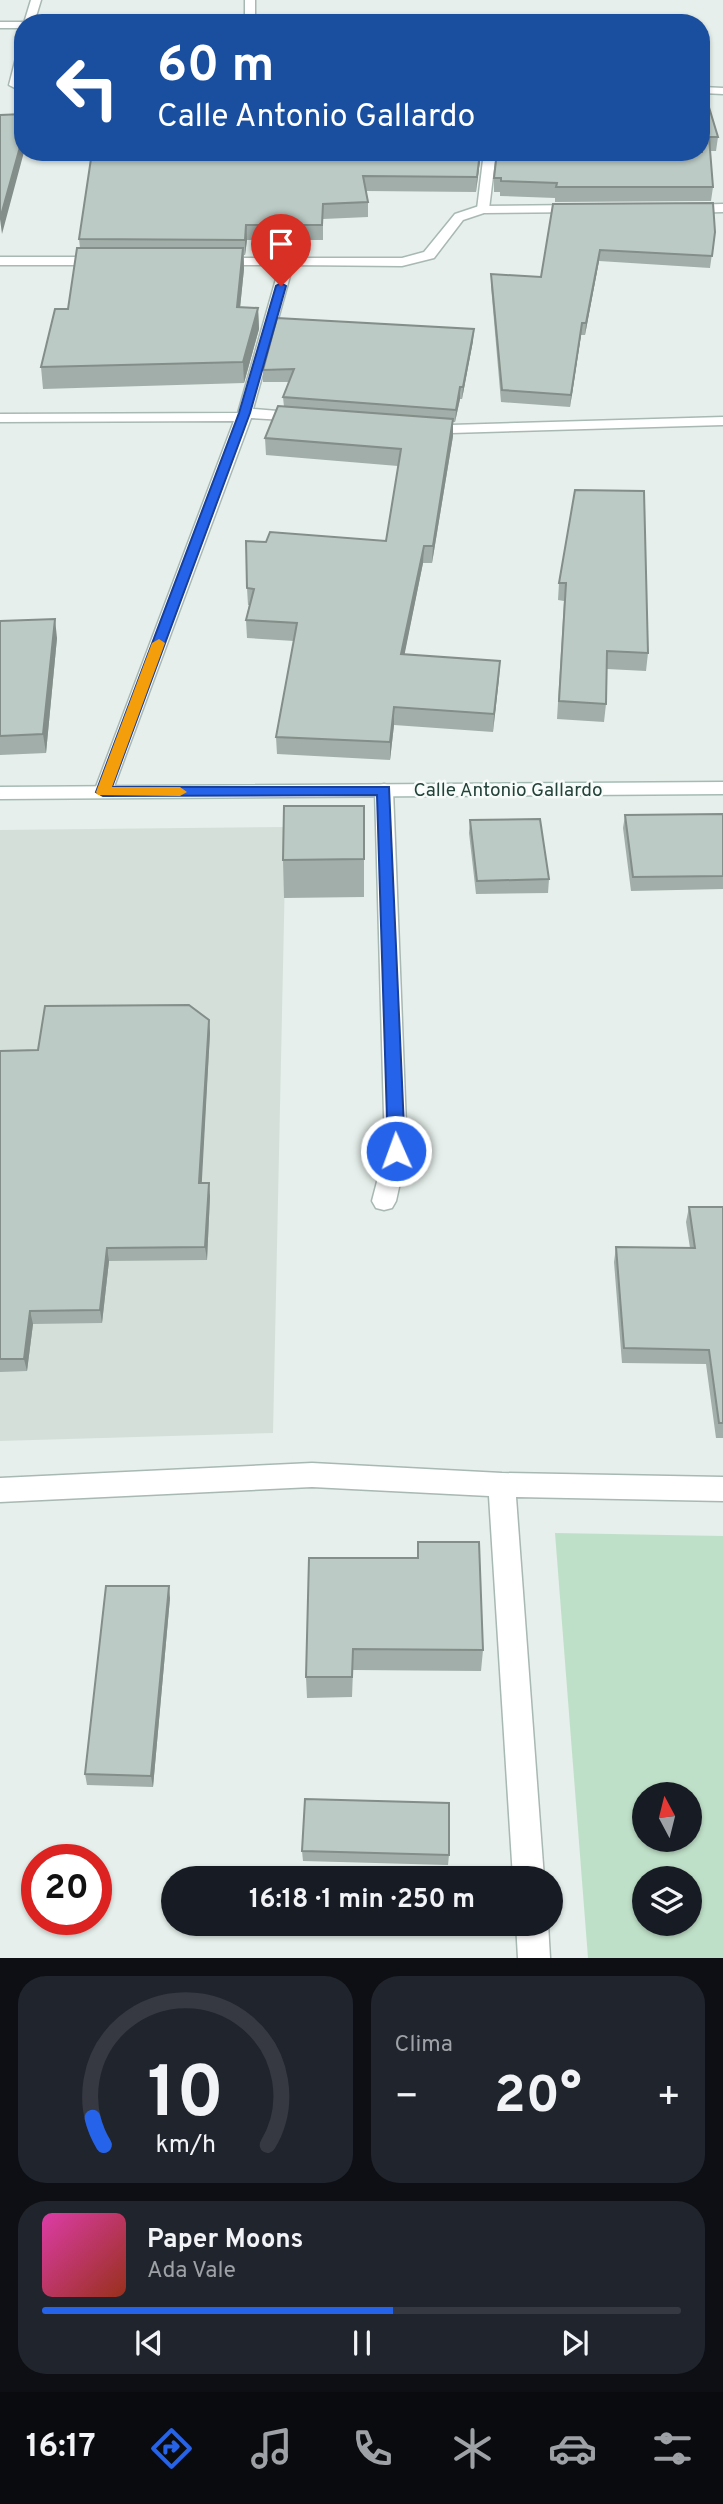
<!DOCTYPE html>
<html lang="es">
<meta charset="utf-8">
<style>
:root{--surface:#171b24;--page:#20242c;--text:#f1f3f6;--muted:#9ea1a6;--line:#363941;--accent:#2563eb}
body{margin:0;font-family:Overpass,sans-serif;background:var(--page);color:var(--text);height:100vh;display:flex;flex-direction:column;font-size:26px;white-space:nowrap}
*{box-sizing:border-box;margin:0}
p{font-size:23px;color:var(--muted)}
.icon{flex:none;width:38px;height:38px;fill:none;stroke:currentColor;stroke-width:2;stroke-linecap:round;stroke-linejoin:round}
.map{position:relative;height:1958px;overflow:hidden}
.side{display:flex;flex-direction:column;gap:18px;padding:18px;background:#0d0f14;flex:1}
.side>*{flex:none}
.top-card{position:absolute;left:14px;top:14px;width:696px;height:147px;border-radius:28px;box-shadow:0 2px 5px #0004;background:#1a4fa0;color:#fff;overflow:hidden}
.needle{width:46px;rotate:353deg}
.fabs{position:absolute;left:632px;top:1782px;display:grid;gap:14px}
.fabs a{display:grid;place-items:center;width:70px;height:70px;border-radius:50%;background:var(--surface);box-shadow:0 2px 5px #0004;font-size:35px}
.speed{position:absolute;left:21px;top:1844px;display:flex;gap:14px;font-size:35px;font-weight:700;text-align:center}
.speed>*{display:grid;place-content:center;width:91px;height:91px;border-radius:50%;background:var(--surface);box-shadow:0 2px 5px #0004;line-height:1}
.speed .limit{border:10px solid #d22;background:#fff;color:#111}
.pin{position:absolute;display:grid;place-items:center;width:60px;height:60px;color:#fff;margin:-72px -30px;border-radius:50% 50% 50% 0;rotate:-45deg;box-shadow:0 0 7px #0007}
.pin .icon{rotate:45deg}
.me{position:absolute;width:77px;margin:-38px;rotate:358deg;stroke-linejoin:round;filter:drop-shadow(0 0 5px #0008)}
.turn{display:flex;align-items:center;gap:24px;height:147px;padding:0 28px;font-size:32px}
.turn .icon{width:91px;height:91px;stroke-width:2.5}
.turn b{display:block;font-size:49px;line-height:60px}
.big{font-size:52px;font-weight:700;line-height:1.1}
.side .widget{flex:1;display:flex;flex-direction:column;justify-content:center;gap:10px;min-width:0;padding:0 24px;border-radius:28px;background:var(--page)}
.side .dial{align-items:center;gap:0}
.dial svg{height:182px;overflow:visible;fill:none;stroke:var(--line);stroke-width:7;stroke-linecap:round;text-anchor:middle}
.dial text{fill:var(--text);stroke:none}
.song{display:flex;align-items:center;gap:21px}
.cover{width:84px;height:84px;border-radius:10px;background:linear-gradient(135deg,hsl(320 70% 55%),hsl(10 70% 35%))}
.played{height:7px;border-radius:4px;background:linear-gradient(90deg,var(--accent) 55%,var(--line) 55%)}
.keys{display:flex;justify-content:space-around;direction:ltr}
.heat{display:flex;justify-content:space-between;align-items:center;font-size:38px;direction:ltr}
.side .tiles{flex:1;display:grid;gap:18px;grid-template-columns:1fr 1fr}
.widget:last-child{grid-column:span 2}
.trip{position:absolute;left:161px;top:1866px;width:402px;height:70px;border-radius:35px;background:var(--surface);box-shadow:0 2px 5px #0004;font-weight:700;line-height:70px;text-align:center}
.menu{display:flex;height:112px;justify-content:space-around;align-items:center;background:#090b0e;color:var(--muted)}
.menu .icon{width:49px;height:49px}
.menu .active{color:var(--accent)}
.menu b{font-size:32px;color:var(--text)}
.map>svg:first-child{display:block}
</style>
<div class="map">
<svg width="723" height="1958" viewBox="0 0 723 1958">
<rect width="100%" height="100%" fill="#e6efeb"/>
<path fill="#d4dfda" d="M 286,827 L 273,1433 L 0,1441 L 0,830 Z"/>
<path fill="#bfe0c8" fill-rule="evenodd" d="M 555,1533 L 723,1536 L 723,1958 L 588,1958 ZM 644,1794 L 690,1794 L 690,1839 L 644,1839 ZM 644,1878 L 690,1878 L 690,1923 L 644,1923 Z"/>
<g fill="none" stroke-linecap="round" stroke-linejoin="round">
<g stroke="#a8b8b2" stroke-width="3">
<path id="lane" d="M 0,22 L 23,22 L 27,23 L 23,23 L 23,28 L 0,28 Z
M 484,152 L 496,152 L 489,209 L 483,213 L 477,209 Z
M 384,784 L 391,786 L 393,790 L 407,1151 L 396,1201 L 392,1208 L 384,1210 L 376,1208 L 372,1201 L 385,1151 L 375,790 L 377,786 Z"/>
</g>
<g stroke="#a8b8b2" stroke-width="3">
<path id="street" d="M 31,0 L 41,0 L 34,23 L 24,23 Z
M 245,0 L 255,0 L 255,23 L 245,23 Z
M 23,47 L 21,85 L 15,88 L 9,85 L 18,50 Z
M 702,87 L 723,88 L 723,94 L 702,93 Z
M 723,204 L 723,212 L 685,213 L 679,209 L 685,205 Z
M 579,205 L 585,209 L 583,212 L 484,213 L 463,220 L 434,258 L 402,266 L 293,265 L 253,409 L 302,413 L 309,417 L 302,421 L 251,418 L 112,792 L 110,796 L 96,796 L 94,792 L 234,421 L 0,422 L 0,414 L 238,413 L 280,265 L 216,265 L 209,261 L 211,258 L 402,258 L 424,252 L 455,214 L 479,206 Z
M 0,257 L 103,257 L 110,261 L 103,265 L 0,265 Z
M 723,417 L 723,425 L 451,433 L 424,431 L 417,427 L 424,423 L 451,425 Z
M 312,1463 L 502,1473 L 723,1477 L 723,1501 L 516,1497 L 544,1878 L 513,1878 L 489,1496 L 312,1487 L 0,1502 L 0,1478 Z
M 516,1923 L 548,1923 L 550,1958 L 518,1958 Z"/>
</g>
<g stroke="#a4bbb3" stroke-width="3">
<path id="secondary" d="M 723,782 L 723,794 L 0,799 L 0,787 Z"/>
</g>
<use href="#lane" fill="#fff" fill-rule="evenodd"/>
<use href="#street" fill="#fff" fill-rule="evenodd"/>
<use href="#secondary" fill="#fff" fill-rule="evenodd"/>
</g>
<path fill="#a1aea9" d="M 702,94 L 718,137 L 716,151 L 710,151 L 713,187 L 711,201 L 555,202 L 555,198 L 500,196 L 500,192 L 494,192 L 494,178 Z
M 92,152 L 481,152 L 476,192 L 366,191 L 368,202 L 368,217 L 323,219 L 323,240 L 247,240 L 245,255 L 244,255 L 244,269 L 240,307 L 258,308 L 259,329 L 244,383 L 43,389 L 41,367 L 68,309 L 80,248 L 79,239 Z
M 553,204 L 715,232 L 710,268 L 599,261 L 585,335 L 581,335 L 570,407 L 501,402 L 491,286 L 491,274 L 541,277 Z
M 473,341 L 462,399 L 460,399 L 455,422 L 453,422 L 453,436 L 432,563 L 423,563 L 404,655 L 500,661 L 493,732 L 394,725 L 390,760 L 277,754 L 276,737 L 294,641 L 247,638 L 246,620 L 249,605 L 248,605 L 247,588 L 266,542 L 386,541 L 398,466 L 266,455 L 265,438 L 284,407 L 283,397 L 289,382 L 263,382 L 263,370 Z
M 575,490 L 648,653 L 646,671 L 607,669 L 606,704 L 604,722 L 557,719 L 564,601 L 558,600 L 559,583 Z
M 0,621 L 57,638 L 46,753 L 0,755 Z
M 364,806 L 364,897 L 284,898 L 283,860 Z
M 723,814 L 723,889 L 631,891 L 623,828 L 625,815 Z
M 470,820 L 549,879 L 548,893 L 476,894 L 469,833 Z
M 209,1020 L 210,1033 L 201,1183 L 210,1196 L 207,1260 L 109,1261 L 102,1323 L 33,1324 L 27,1371 L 0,1372 L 0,1051 L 38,1050 Z
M 689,1207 L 723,1207 L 723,1438 L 716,1438 L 706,1364 L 622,1363 L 614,1262 L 616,1247 L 690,1248 L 686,1222 Z
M 418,1542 L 483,1650 L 481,1671 L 353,1670 L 352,1697 L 307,1698 L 306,1677 L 417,1558 Z
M 170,1598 L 153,1787 L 87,1785 L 85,1774 Z
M 302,1851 L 449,1855 L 448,1865 L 303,1861 Z"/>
<path fill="#838d89" d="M 23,136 L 23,152 L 24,152 L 2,234 L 0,219 Z
M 480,152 L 481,152 L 476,192 L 477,177 Z
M 246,225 L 247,240 L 245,255 L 245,240 Z
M 243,248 L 244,269 L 238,328 L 237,307 Z
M 600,250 L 599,261 L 585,335 L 586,323 Z
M 258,308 L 259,329 L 244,383 L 243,362 Z
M 582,323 L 581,335 L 570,407 L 571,395 Z
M 474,329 L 473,341 L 462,399 L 463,387 Z
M 460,387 L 460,399 L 455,422 L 456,410 Z
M 453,419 L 453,436 L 432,563 L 433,546 Z
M 424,546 L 423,563 L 401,672 L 401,654 Z
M 55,619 L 57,638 L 46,753 L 43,734 Z
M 500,661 L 499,679 L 493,732 L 494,714 Z
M 394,707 L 394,725 L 390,760 L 390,742 Z
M 209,1020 L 210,1033 L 201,1197 L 199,1183 Z
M 209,1183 L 210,1196 L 207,1260 L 205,1247 Z
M 107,1248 L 109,1261 L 102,1323 L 100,1310 Z
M 30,1311 L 33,1324 L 27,1371 L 24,1359 Z
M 169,1586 L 170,1598 L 153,1787 L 151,1776 Z"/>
<path fill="#bbcac4" stroke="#838d89" stroke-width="2" d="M 702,94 L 705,94 L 718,137 L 709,137 L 713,187 L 556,187 L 557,183 L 501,181 L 501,178 L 494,178 L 497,152 L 702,152 Z
M 23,114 L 23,136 L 0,219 L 0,115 Z
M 92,152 L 480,152 L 477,177 L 363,176 L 368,202 L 323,204 L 322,225 L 246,225 L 245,240 L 79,239 Z
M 713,203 L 715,232 L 712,256 L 600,250 L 586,323 L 582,323 L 571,395 L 502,390 L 491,274 L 541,277 L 553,204 Z
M 77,248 L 243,248 L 237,307 L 258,308 L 243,362 L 41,367 L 55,309 L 68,309 Z
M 277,318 L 474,329 L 463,387 L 460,387 L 456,410 L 283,397 L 294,369 L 263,370 Z
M 278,406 L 453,419 L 433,546 L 424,546 L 401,654 L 500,661 L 494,714 L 394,707 L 390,742 L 276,737 L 297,623 L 246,620 L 254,589 L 247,588 L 246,541 L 266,542 L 270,532 L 386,541 L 401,449 L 265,438 Z
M 575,490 L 644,491 L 648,653 L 607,651 L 606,704 L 559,701 L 566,583 L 559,583 Z
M 55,619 L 43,734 L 0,736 L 0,621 Z
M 284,806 L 364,806 L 364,859 L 283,860 Z
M 723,814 L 723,876 L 633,877 L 625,815 Z
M 540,819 L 549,879 L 477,881 L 470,820 Z
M 189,1005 L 209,1020 L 199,1183 L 209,1183 L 205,1247 L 107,1248 L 100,1310 L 30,1311 L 24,1359 L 0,1359 L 0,1051 L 38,1050 L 45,1006 Z
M 689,1207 L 723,1207 L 723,1423 L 719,1423 L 709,1350 L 624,1348 L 616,1247 L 695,1248 Z
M 418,1542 L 479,1542 L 483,1650 L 353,1649 L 352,1677 L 306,1677 L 309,1558 L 418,1558 Z
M 106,1586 L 169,1586 L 151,1776 L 85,1774 Z
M 305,1799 L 449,1803 L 449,1855 L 302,1851 Z"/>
<path fill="#2563eb" stroke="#184099" stroke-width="2" d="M 281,283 L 286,286 L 250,413 L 112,787 L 389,787 L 405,1151 L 403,1156 L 390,1156 L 388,1151 L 377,795 L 103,796 L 96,792 L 239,413 L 276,286 Z"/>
<path fill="#f59e0b" d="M 159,639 L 165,643 L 112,787 L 180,787 L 187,792 L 180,796 L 98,795 L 96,792 L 152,643 Z"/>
<g text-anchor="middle" stroke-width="5" stroke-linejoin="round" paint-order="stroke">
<g font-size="19" fill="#24423a" stroke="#f7fbf9">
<text x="508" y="796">Calle Antonio Gallardo</text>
</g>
</g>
</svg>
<div class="fabs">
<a><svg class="needle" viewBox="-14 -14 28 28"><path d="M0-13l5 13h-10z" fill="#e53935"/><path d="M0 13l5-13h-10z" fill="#9ea1a6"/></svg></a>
<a><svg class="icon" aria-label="layers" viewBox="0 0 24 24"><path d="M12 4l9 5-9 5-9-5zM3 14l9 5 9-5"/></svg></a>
</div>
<div class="speed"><div class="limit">20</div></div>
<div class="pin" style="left:281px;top:286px;background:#d93025"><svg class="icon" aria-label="arrive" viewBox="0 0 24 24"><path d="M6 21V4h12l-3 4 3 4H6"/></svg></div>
<svg class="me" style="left:396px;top:1151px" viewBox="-20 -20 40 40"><circle r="17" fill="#2563eb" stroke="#fff" stroke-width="3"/><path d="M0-11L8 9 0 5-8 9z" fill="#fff"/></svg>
<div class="trip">16:18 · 1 min · 250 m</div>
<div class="top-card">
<div class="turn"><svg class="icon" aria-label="left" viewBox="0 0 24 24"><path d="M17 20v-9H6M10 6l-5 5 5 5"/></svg><div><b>60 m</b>Calle Antonio Gallardo</div></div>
</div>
</div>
<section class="side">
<div class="tiles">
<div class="widget dial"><svg viewBox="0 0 100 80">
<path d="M14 69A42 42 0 1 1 86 69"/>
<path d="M14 69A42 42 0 0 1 9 57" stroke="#2563eb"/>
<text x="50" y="56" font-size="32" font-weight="700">10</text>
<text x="50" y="72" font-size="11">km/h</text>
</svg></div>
<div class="widget"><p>Clima</p>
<div class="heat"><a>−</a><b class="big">20°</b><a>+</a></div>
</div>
<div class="widget">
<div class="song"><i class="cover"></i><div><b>Paper Moons</b><p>Ada Vale</p></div></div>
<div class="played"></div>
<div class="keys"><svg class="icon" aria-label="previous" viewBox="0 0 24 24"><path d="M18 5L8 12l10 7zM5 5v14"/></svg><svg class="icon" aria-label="pause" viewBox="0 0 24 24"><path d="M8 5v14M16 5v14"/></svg><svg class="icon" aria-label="next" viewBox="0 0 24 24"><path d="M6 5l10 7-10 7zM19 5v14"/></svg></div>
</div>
</div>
</section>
<nav class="menu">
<b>16:17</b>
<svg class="icon active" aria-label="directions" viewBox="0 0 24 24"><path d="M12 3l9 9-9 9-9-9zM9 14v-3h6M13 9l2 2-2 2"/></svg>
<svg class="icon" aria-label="music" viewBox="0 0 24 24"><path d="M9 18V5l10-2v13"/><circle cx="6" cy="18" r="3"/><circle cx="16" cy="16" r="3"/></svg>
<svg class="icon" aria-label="phone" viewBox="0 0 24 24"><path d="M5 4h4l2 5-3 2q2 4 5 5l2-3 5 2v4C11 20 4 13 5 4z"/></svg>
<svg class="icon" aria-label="climate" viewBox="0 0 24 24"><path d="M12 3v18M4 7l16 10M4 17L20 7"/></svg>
<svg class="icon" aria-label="car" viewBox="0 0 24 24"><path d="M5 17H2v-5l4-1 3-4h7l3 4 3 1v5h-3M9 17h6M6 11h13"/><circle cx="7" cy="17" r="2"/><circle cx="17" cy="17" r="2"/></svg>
<svg class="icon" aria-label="filters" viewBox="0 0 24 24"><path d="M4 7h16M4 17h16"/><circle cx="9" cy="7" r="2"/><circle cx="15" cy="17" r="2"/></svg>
</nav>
